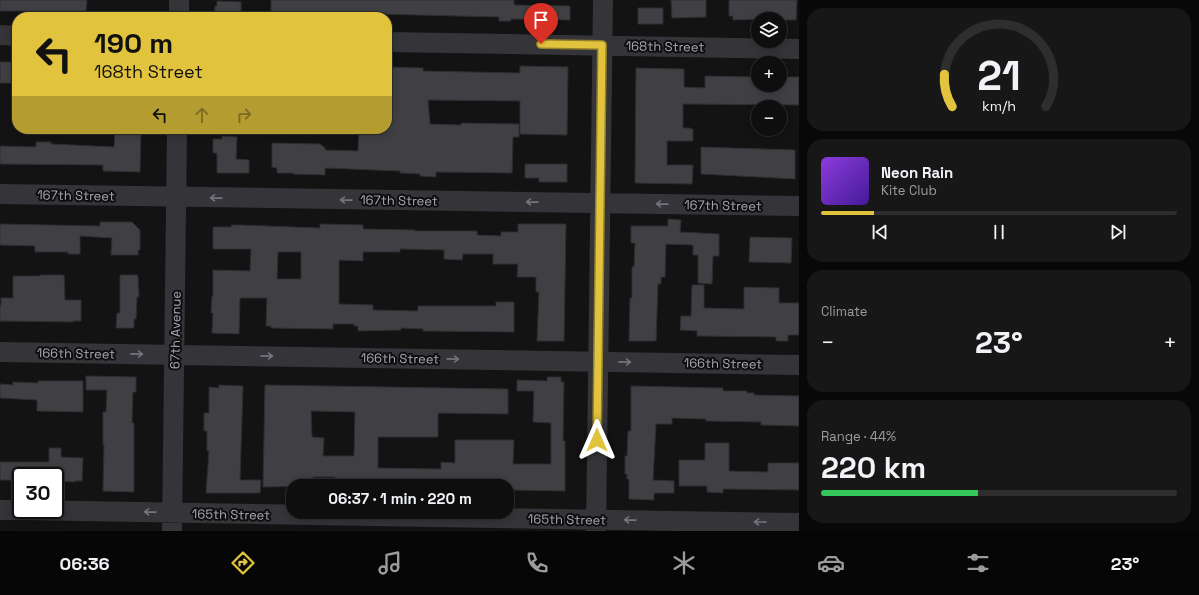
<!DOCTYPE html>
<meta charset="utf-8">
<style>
:root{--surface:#0e0e0f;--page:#171718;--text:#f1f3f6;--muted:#9b9c9e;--line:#2e2e2f;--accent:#e2c33d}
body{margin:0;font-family:"Space Grotesk",sans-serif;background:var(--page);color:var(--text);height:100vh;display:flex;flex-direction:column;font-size:15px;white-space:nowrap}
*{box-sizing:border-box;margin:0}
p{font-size:13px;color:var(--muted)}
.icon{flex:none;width:22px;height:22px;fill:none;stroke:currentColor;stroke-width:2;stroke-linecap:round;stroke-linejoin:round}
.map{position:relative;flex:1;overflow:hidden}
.drawer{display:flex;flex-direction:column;gap:8px;padding:8px;background:#080808;width:400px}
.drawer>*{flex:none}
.guide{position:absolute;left:12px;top:12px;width:380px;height:122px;border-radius:16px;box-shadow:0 2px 10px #0003,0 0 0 1px var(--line);background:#e2c33d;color:#111;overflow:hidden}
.tools{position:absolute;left:751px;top:12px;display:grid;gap:8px}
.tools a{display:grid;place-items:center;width:36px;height:36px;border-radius:50%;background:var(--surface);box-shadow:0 2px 10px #0003,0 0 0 1px var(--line);font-size:20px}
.speed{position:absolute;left:12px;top:467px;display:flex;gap:8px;font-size:20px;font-weight:700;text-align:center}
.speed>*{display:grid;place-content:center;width:52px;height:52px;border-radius:50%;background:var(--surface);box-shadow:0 2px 10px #0003,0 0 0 1px var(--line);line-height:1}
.speed .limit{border:2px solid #111;border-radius:6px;background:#fff;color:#111}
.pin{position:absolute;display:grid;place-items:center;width:34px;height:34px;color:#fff;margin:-41px -17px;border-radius:50% 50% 50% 0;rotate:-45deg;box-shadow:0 0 4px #0007}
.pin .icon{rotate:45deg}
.me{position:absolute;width:44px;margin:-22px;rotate:0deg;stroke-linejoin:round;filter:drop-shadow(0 0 3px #0008)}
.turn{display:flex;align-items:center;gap:14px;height:84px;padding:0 16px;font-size:18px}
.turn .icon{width:52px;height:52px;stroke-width:2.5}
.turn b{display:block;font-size:28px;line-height:34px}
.lanes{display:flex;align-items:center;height:38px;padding:0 16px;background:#0003;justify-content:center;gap:20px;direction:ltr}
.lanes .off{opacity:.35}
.big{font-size:30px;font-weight:800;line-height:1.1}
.drawer .card{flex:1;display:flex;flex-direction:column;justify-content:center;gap:6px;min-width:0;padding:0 14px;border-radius:16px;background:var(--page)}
.drawer .dial{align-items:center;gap:0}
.dial svg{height:104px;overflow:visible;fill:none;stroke:var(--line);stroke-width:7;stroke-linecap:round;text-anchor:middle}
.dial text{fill:var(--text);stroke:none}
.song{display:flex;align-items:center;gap:12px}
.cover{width:48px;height:48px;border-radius:6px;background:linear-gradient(135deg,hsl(270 70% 55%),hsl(260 70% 35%))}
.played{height:4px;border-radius:2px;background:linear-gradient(90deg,var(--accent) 15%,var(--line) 15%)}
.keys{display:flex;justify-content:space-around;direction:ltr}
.heat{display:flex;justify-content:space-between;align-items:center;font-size:22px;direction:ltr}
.charge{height:6px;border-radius:3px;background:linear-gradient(90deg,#34c759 44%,var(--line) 0)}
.trip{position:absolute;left:286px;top:479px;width:228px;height:40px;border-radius:16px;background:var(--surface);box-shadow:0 2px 10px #0003,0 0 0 1px var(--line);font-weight:800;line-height:40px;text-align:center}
.menu{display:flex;height:64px;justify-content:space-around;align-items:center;background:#060606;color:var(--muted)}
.menu .icon{width:28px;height:28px}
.menu .on{color:var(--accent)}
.menu b{font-size:18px;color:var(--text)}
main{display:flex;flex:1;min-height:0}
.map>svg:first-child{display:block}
</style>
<main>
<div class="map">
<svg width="799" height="531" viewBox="0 0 799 531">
<rect width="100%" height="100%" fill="#131314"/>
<path fill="#404044" stroke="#2e2d30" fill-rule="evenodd" d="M 0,0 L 87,0 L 86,11 L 0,11 Z
M 271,0 L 514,0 L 514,5 L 570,6 L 570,20 L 511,19 L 511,21 L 499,21 L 499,17 L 378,14 L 374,16 L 367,16 L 364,14 L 271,13 Z
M 671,0 L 706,0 L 706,17 L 672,18 Z
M 729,0 L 797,0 L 796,20 L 780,20 L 780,19 L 733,20 L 733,16 L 729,16 Z
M 217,1 L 241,2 L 241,17 L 214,17 L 215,6 L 217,6 Z
M 638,8 L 663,8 L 663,24 L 638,24 Z
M 0,62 L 11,62 L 11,66 L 17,66 L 17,79 L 11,79 L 11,83 L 0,83 Z
M 520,66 L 568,67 L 567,135 L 520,134 L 520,101 L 428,100 L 430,124 L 461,125 L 461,123 L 519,124 L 519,137 L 513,137 L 512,173 L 436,172 L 436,177 L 420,176 L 420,174 L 400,173 L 400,171 L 325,168 L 325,175 L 293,174 L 293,173 L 277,173 L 277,168 L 272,167 L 272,143 L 320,144 L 325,148 L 325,150 L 358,151 L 359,129 L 387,129 L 387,70 L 389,70 L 389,67 L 423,68 L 423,71 L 520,73 Z
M 636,68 L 684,69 L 684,87 L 705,88 L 705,76 L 758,77 L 758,85 L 783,85 L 783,77 L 799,77 L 799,105 L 683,104 L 683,128 L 690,128 L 690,129 L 693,129 L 693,141 L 667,141 L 667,165 L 693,165 L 692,184 L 635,183 Z
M 115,129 L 141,129 L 140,172 L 103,171 L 103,165 L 0,164 L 0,146 L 36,147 L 36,142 L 51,142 L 51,144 L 114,147 Z
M 222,136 L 237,137 L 236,159 L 249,160 L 249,173 L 217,173 L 217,153 L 213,153 L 213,139 L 222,139 Z
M 701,147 L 795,150 L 795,179 L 701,174 Z
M 525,164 L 567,164 L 567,182 L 539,182 L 539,178 L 525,178 Z
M 668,219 L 681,220 L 680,232 L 719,234 L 719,256 L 713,256 L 712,284 L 698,283 L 698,255 L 693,255 L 693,245 L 666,244 L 665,277 L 661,277 L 661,284 L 658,284 L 656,341 L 629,341 L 630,298 L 632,298 L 632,267 L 634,267 L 635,243 L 631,243 L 631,226 L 668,226 Z
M 100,222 L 132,222 L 140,230 L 140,250 L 138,250 L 138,255 L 111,255 L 112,238 L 80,236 L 80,254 L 68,254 L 68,252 L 35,252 L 35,246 L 0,245 L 0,224 L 100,226 Z
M 320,224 L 363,225 L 363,229 L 415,230 L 415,231 L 477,231 L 477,235 L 501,236 L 501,232 L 518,232 L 518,224 L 566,224 L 564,341 L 537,341 L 539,292 L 536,292 L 536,277 L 517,277 L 518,264 L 493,264 L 493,254 L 463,254 L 462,260 L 444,259 L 444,250 L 400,249 L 400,252 L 363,252 L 363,261 L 339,260 L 339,304 L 373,305 L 373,310 L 418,311 L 418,306 L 496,306 L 496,302 L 514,302 L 514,332 L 423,331 L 423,329 L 401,328 L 401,330 L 358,331 L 358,326 L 354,326 L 354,324 L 333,324 L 333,329 L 271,328 L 271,326 L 266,326 L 267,298 L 240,298 L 239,334 L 212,333 L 213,313 L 211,313 L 212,296 L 213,296 L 213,270 L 250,271 L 251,249 L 213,249 L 213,227 L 232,227 L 231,225 L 239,225 L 320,228 ZM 278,252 L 301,252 L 301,279 L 277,279 Z
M 750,237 L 792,238 L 791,263 L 749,262 Z
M 40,275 L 64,275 L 65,300 L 81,300 L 81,321 L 73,321 L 73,322 L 0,321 L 0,305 L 1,305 L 1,298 L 13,298 L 13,276 L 40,276 Z
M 120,275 L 137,275 L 138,277 L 139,297 L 137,297 L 136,319 L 134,319 L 134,328 L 116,328 L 117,313 L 120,313 Z
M 692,285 L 704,285 L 704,308 L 744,309 L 744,287 L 779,288 L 779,303 L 799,303 L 799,335 L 788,335 L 788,341 L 776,341 L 776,337 L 697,336 L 697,331 L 680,330 L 681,316 L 691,316 Z
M 86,376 L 136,377 L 136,392 L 133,392 L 132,423 L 134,423 L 134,492 L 103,491 L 104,445 L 103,445 L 103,412 L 106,412 L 107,390 L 86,390 Z
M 547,377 L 561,377 L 561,382 L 564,382 L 563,441 L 565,441 L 565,491 L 507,490 L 507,486 L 421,486 L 421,484 L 394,484 L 394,485 L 372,485 L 372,482 L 335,482 L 335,477 L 313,477 L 313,486 L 263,487 L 265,385 L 508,389 L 508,414 L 438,413 L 438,437 L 378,437 L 378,468 L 441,469 L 441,462 L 455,463 L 455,440 L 514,440 L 513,464 L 551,464 L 551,423 L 533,422 L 534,391 L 517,391 L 517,380 L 547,381 ZM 311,411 L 355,412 L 354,456 L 323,456 L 324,438 L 312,437 Z
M 38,381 L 83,381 L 83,412 L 37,411 L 37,400 L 0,398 L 0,384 L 13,385 L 13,382 L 38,383 Z
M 219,385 L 243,386 L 240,480 L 261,480 L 260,493 L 206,493 L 209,451 L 207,451 L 207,431 L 204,431 L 204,413 L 209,413 L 209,387 L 219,388 Z
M 631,386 L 723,388 L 723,391 L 747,391 L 747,393 L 754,393 L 754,395 L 799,396 L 799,426 L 761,425 L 761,422 L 706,421 L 706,419 L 672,418 L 672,424 L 656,424 L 653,480 L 674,481 L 674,493 L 654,493 L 654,500 L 629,499 L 629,479 L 627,479 L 627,474 L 625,474 L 625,456 L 627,456 L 628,431 L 631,431 Z
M 705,443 L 729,443 L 729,471 L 768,472 L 768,463 L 799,463 L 799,490 L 723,489 L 723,493 L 707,492 L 707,486 L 679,486 L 679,460 L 705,460 Z
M 49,448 L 61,448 L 61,457 L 83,458 L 82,481 L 75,481 L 75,482 L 55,481 L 55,476 L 21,476 L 21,480 L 0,480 L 0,462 L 49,462 Z"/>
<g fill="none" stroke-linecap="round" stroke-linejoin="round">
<path stroke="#343439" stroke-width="20" d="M 179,17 L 179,0
M 0,35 L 17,36
M 387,42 L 799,49
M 0,194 L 799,206
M 0,352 L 799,365
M 0,510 L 21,510
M 22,510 L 799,523
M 172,531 L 177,129
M 596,531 L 603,0"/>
</g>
<defs><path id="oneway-shaft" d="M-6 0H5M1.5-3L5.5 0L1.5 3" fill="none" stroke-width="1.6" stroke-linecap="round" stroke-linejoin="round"/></defs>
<g stroke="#73747d">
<use href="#oneway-shaft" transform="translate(216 198) rotate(-179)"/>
<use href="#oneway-shaft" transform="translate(346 200) rotate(-179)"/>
<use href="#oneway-shaft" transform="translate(532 202) rotate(-179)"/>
<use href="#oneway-shaft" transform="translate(662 204) rotate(-179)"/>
<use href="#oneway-shaft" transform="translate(137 354) rotate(1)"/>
<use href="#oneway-shaft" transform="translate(267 356) rotate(1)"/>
<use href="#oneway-shaft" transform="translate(453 359) rotate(1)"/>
<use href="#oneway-shaft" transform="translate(625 362) rotate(1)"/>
<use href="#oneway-shaft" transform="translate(150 512) rotate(-179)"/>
<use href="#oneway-shaft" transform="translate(630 520) rotate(-179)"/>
<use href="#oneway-shaft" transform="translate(760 522) rotate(-179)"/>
</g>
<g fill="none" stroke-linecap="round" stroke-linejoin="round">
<g stroke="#937f28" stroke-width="10">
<path id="route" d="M 541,44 L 602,45 L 597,440"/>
</g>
<use href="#route" stroke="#e2c33d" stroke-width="7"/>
</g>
<g text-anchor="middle" stroke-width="4" stroke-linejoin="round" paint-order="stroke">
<g font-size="13" fill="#a6a8b4" stroke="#0e0e0f">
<text transform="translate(665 46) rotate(1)" y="5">168th Street</text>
<text transform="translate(76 195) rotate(1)" y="5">167th Street</text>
<text transform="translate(399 200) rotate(1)" y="5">167th Street</text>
<text transform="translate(723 205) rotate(1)" y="5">167th Street</text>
<text transform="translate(175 330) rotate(-89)" y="5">67th Avenue</text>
<text transform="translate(76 353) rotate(1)" y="5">166th Street</text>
<text transform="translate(400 358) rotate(1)" y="5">166th Street</text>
<text transform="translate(723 363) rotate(1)" y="5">166th Street</text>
<text transform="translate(231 514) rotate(1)" y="5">165th Street</text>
<text transform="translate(567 519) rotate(1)" y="5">165th Street</text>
</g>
</g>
</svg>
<div class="tools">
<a><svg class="icon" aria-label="layers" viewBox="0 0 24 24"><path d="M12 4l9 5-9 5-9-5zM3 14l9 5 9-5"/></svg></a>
<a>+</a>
<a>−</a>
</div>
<div class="speed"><div class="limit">30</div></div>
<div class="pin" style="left:541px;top:44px;background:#d93025"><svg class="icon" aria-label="arrive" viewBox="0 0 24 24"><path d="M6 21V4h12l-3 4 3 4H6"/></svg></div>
<svg class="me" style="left:597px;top:440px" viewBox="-20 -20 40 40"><path d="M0-17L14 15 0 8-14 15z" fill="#e2c33d" stroke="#fff" stroke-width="4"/></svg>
<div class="trip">06:37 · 1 min · 220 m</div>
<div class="guide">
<div class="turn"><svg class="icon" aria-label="left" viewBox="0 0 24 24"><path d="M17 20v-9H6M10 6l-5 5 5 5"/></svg><div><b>190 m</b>168th Street</div></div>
<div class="lanes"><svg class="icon" aria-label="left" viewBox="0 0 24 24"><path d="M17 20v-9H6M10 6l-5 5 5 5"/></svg><svg class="icon off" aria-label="ahead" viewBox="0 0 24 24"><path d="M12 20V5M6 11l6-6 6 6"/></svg><svg class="icon off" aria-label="right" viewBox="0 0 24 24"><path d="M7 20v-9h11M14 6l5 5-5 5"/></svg></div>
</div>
</div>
<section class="drawer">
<div class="card dial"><svg viewBox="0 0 100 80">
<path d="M14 69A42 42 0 1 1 86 69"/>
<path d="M14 69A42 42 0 0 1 8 44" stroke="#e2c33d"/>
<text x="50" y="56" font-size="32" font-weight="700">21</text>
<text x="50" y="72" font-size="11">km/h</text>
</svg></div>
<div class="card">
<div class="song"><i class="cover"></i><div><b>Neon Rain</b><p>Kite Club</p></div></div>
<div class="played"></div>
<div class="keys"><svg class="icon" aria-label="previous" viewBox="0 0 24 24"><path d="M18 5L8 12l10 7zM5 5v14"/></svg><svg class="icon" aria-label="pause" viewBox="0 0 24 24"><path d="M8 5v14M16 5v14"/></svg><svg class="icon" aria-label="next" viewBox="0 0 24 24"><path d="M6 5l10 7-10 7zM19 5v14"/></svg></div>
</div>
<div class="card"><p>Climate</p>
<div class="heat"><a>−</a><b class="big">23°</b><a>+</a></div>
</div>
<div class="card"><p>Range · 44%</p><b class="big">220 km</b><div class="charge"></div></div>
</section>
</main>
<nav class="menu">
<b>06:36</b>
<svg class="icon on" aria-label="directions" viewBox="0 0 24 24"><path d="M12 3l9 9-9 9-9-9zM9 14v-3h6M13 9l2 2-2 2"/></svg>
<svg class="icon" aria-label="music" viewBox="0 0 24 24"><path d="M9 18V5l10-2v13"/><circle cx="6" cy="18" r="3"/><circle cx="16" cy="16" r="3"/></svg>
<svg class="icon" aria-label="phone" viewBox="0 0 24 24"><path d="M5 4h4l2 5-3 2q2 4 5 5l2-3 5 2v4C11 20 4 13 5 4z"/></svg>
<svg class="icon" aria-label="climate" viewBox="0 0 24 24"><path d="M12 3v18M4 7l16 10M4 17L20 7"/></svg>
<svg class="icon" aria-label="car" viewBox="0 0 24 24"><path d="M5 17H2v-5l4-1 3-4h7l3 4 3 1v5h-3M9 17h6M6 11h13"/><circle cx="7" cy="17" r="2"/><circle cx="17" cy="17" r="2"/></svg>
<svg class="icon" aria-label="filters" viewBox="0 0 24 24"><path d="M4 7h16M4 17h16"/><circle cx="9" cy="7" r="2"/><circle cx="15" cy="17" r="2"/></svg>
<b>23°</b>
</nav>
